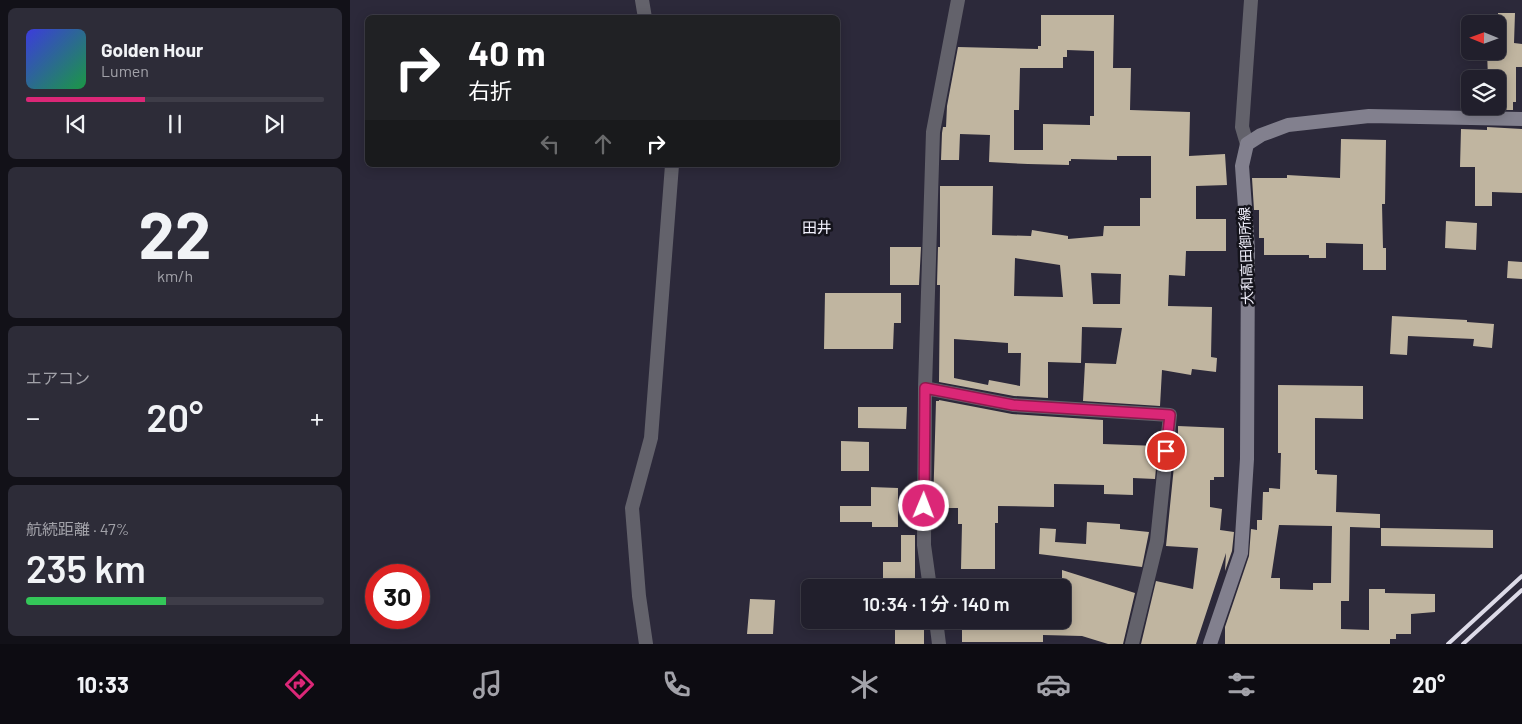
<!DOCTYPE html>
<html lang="ja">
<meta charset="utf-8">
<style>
:root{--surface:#211f2c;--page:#2d2c38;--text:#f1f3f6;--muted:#a2a2a9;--line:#3e3d48;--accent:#db2777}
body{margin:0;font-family:Barlow,"Noto Sans JP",sans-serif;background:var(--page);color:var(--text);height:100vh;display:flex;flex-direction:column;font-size:19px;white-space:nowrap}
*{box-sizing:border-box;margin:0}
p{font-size:16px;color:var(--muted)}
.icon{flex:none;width:28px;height:28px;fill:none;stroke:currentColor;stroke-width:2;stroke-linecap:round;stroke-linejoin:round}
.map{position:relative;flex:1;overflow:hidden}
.sheet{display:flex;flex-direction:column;gap:8px;padding:8px;background:#121118;width:350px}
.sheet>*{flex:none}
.banner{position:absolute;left:15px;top:15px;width:475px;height:152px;border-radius:8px;box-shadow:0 2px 12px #0003,0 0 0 1px var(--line);background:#202124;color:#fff;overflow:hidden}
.needle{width:32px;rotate:271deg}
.tools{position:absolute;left:1111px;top:15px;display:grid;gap:10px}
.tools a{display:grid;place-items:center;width:45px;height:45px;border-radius:8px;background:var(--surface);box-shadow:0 2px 12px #0003,0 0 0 1px var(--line);font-size:25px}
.speed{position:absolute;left:15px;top:564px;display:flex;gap:10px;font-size:25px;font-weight:700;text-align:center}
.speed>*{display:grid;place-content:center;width:65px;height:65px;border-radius:50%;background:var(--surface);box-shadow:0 2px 12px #0003,0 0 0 1px var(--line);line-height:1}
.speed .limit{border:8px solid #d22;background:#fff;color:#111}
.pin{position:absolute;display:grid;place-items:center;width:42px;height:42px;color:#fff;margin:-21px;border:2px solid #fff;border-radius:50%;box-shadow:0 1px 5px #0007}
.me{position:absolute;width:55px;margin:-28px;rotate:1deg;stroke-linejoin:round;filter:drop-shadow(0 0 4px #0008)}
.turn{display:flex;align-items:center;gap:18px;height:105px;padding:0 20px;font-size:22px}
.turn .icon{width:65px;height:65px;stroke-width:2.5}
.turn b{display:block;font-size:35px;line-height:42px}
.lanes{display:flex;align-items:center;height:48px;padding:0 20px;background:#0003;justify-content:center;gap:25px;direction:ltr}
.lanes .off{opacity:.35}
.big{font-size:38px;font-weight:600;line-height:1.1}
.sheet .tile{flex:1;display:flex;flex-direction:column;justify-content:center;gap:8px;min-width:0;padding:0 18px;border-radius:8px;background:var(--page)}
.sheet .dial{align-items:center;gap:0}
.dial b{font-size:65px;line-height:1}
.song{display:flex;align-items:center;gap:15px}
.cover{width:60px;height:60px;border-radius:8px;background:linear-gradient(135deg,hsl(240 70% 55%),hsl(140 70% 35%))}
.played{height:5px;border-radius:2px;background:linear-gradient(90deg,var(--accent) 40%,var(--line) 40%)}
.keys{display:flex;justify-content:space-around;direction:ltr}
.heat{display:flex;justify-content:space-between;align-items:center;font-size:28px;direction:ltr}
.charge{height:8px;border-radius:4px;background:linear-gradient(90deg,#34c759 47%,var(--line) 0)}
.trip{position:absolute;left:451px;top:579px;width:270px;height:50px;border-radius:8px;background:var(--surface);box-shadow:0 2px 12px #0003,0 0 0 1px var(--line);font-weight:600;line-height:50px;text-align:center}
.dock{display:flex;height:80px;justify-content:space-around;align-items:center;background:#0d0c12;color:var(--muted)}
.dock .icon{width:35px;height:35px}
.dock .selected{color:var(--accent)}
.dock b{font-size:22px;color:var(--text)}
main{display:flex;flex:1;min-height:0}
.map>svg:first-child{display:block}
</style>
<main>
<section class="sheet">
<div class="tile">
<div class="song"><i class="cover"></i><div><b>Golden Hour</b><p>Lumen</p></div></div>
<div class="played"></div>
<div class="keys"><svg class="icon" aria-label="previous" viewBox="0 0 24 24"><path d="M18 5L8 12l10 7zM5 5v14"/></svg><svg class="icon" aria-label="pause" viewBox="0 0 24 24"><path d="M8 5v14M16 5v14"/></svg><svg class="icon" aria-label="next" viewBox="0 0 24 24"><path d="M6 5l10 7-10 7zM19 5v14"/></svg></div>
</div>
<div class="tile dial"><b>22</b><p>km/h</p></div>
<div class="tile"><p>エアコン</p>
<div class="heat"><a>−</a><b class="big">20°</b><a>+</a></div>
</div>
<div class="tile"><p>航続距離 · 47%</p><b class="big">235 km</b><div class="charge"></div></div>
</section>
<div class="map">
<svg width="1172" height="644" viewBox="0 0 1172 644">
<rect width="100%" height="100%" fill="#2c293a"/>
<path fill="#c0b5a0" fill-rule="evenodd" d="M 1148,13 L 1165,13 L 1164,43 L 1172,44 L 1172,67 L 1166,67 L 1166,102 L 1163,102 L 1163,110 L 1137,110 L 1137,106 L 1148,106 L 1148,79 L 1138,79 L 1137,51 L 1148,51 Z
M 691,15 L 764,15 L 763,68 L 781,68 L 780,110 L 840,112 L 839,156 L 875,154 L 877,185 L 846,186 L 846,219 L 876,219 L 876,251 L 836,251 L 835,276 L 819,275 L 818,306 L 862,307 L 861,357 L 867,358 L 866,372 L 842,369 L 841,375 L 812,370 L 810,406 L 733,401 L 735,363 L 766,364 L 772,328 L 732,327 L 731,363 L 698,362 L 698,398 L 664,396 L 589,382 L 590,285 L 587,285 L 588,247 L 590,247 L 590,186 L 643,186 L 642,235 L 681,236 L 682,230 L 718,236 L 718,239 L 753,236 L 754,226 L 790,226 L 790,198 L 801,198 L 801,156 L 767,156 L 767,160 L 721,159 L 721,161 L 719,161 L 719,165 L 678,164 L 639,162 L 640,135 L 610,134 L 609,160 L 591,160 L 592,133 L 593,127 L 596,127 L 597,106 L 608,47 L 688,49 L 688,46 L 691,46 ZM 717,50 L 744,51 L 744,116 L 740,116 L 740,125 L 693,124 L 693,150 L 664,150 L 664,110 L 669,110 L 670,68 L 713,68 L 713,57 L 717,57 ZM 665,258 L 710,265 L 713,297 L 664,296 ZM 741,273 L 771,274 L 770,304 L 743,304 ZM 604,339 L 658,343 L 658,353 L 671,353 L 670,386 L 639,380 L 638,385 L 604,378 Z
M 1137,127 L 1172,129 L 1172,193 L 1142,192 L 1142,206 L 1125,206 L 1125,167 L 1110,167 L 1111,129 L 1137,130 Z
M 991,139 L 1036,140 L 1035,204 L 1032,204 L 1033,248 L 1036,248 L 1036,270 L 1013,270 L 1013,244 L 976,243 L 976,258 L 959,258 L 959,255 L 914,255 L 914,238 L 909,238 L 909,210 L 904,210 L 902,178 L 937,178 L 937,175 L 990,178 Z
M 1096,221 L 1127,223 L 1126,250 L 1095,248 Z
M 540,247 L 571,247 L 569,285 L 540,285 Z
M 1158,261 L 1172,262 L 1172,279 L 1157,278 Z
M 475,293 L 551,293 L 551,323 L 544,323 L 543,349 L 474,349 Z
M 1042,316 L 1117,320 L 1117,322 L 1144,324 L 1142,348 L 1123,346 L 1124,339 L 1058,336 L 1057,355 L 1040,354 Z
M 928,385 L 1013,386 L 1013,419 L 965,418 L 965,470 L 967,470 L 967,474 L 987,475 L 986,512 L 1030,514 L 1030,528 L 1000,527 L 999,601 L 991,601 L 991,629 L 1019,630 L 1019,589 L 1035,589 L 1035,593 L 1085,594 L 1085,612 L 1061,614 L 1061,634 L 1046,634 L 1046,639 L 1040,639 L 1040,644 L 875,644 L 875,627 L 899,556 L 901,529 L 907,530 L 907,520 L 912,520 L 913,492 L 919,492 L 919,488 L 930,489 L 931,453 L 928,453 ZM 929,525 L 982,526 L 981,583 L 963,583 L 963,590 L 930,589 L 930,578 L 921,578 Z
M 589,400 L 662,414 L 753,420 L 753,444 L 808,446 L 805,479 L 783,478 L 783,495 L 754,494 L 754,485 L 704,484 L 704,507 L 648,506 L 648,523 L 645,523 L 645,569 L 611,569 L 612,524 L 608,524 L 608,508 L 583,508 L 586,401 L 589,401 Z
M 508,407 L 557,407 L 556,429 L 508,428 Z
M 828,426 L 874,428 L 874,477 L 864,477 L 864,480 L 860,480 L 860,507 L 872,509 L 870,530 L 884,532 L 882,551 L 875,571 L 876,553 L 846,644 L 791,644 L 806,581 L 843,589 L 848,548 L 816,546 L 826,446 L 828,447 Z
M 491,441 L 519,442 L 519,471 L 491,471 Z
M 521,487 L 548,488 L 548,527 L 522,527 L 522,522 L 490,522 L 490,506 L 521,506 Z
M 737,522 L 770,524 L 770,529 L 799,532 L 792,567 L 689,554 L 690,528 L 706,529 L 705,542 L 736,544 Z
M 1031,528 L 1143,530 L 1143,548 L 1031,546 Z
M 551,535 L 565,535 L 565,586 L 533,586 L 533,562 L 551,562 Z
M 712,570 L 785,593 L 773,644 L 758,644 L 732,636 L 693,635 L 693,642 L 612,642 L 612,620 L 630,620 L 630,628 L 660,628 L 660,620 L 712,620 Z
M 400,599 L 425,600 L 423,634 L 397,634 Z
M 545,620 L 574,620 L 574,644 L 545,644 Z"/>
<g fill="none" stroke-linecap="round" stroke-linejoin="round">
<path stroke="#63626b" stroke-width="14" d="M 292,0 L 295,18
M 897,144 L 892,127 L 901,0
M 575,388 L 663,405 L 820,415 L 807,541 L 782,644
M 580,588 L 574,545 L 575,388 L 583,132 L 608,0
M 586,620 L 589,644
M 296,644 L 289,596 L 282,508 L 301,438 L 322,165"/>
<path stroke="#82808e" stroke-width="14" d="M 860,644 L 891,553 L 897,459 L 898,249 L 892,166 L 897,144 L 911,135 L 938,125 L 1019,116 L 1172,119"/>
<path stroke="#dddbe8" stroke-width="4" d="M 1098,644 L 1172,576
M 1113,644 L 1172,590"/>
</g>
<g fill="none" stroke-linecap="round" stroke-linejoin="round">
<g stroke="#8e194d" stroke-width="12">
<path id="route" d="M 574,506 L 575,388 L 663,405 L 820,415 L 816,451"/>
</g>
<use href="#route" stroke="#db2777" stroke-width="9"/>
</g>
<g text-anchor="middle" stroke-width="5" stroke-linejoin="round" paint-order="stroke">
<g font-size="14" fill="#f4f3ff" stroke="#14131b">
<text transform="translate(896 256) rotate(-92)" y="5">大和高田御所線</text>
</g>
<g font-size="15" fill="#f4f3ff" stroke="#14131b">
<text x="467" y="233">田井</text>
</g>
</g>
</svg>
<div class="tools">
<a><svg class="needle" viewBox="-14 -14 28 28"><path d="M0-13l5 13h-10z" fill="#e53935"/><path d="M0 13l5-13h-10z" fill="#a2a2a9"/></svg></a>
<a><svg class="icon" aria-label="layers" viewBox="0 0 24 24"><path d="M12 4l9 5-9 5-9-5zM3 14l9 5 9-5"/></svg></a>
</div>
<div class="speed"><div class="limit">30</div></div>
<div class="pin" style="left:816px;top:451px;background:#d93025"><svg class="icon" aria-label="arrive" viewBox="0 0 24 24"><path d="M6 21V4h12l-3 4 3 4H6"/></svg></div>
<svg class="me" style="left:574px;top:506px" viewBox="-20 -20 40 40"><circle r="17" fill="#db2777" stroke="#fff" stroke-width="3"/><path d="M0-11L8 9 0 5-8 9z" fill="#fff"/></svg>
<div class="trip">10:34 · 1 分 · 140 m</div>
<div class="banner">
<div class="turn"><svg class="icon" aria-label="right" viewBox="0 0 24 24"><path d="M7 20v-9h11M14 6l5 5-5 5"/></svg><div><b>40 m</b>右折</div></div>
<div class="lanes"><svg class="icon off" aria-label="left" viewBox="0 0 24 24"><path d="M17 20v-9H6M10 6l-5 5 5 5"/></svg><svg class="icon off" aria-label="ahead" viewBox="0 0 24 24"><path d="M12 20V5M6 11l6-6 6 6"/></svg><svg class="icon" aria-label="right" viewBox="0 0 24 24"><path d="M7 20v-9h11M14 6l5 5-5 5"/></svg></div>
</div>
</div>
</main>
<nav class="dock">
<b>10:33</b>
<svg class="icon selected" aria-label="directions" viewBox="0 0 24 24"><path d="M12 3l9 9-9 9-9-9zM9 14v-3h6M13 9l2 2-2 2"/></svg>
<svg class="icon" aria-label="music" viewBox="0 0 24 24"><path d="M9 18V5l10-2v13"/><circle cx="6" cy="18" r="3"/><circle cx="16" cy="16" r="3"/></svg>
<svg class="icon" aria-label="phone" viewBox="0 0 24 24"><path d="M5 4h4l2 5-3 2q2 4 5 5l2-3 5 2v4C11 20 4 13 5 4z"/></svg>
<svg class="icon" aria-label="climate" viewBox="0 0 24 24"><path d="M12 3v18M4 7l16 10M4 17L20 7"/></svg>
<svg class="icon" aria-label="car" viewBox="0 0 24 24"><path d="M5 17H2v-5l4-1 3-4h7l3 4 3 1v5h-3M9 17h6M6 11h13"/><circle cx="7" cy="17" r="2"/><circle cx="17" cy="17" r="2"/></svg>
<svg class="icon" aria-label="filters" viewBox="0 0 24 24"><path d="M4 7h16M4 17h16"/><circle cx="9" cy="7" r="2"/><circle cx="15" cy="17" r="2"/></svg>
<b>20°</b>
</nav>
